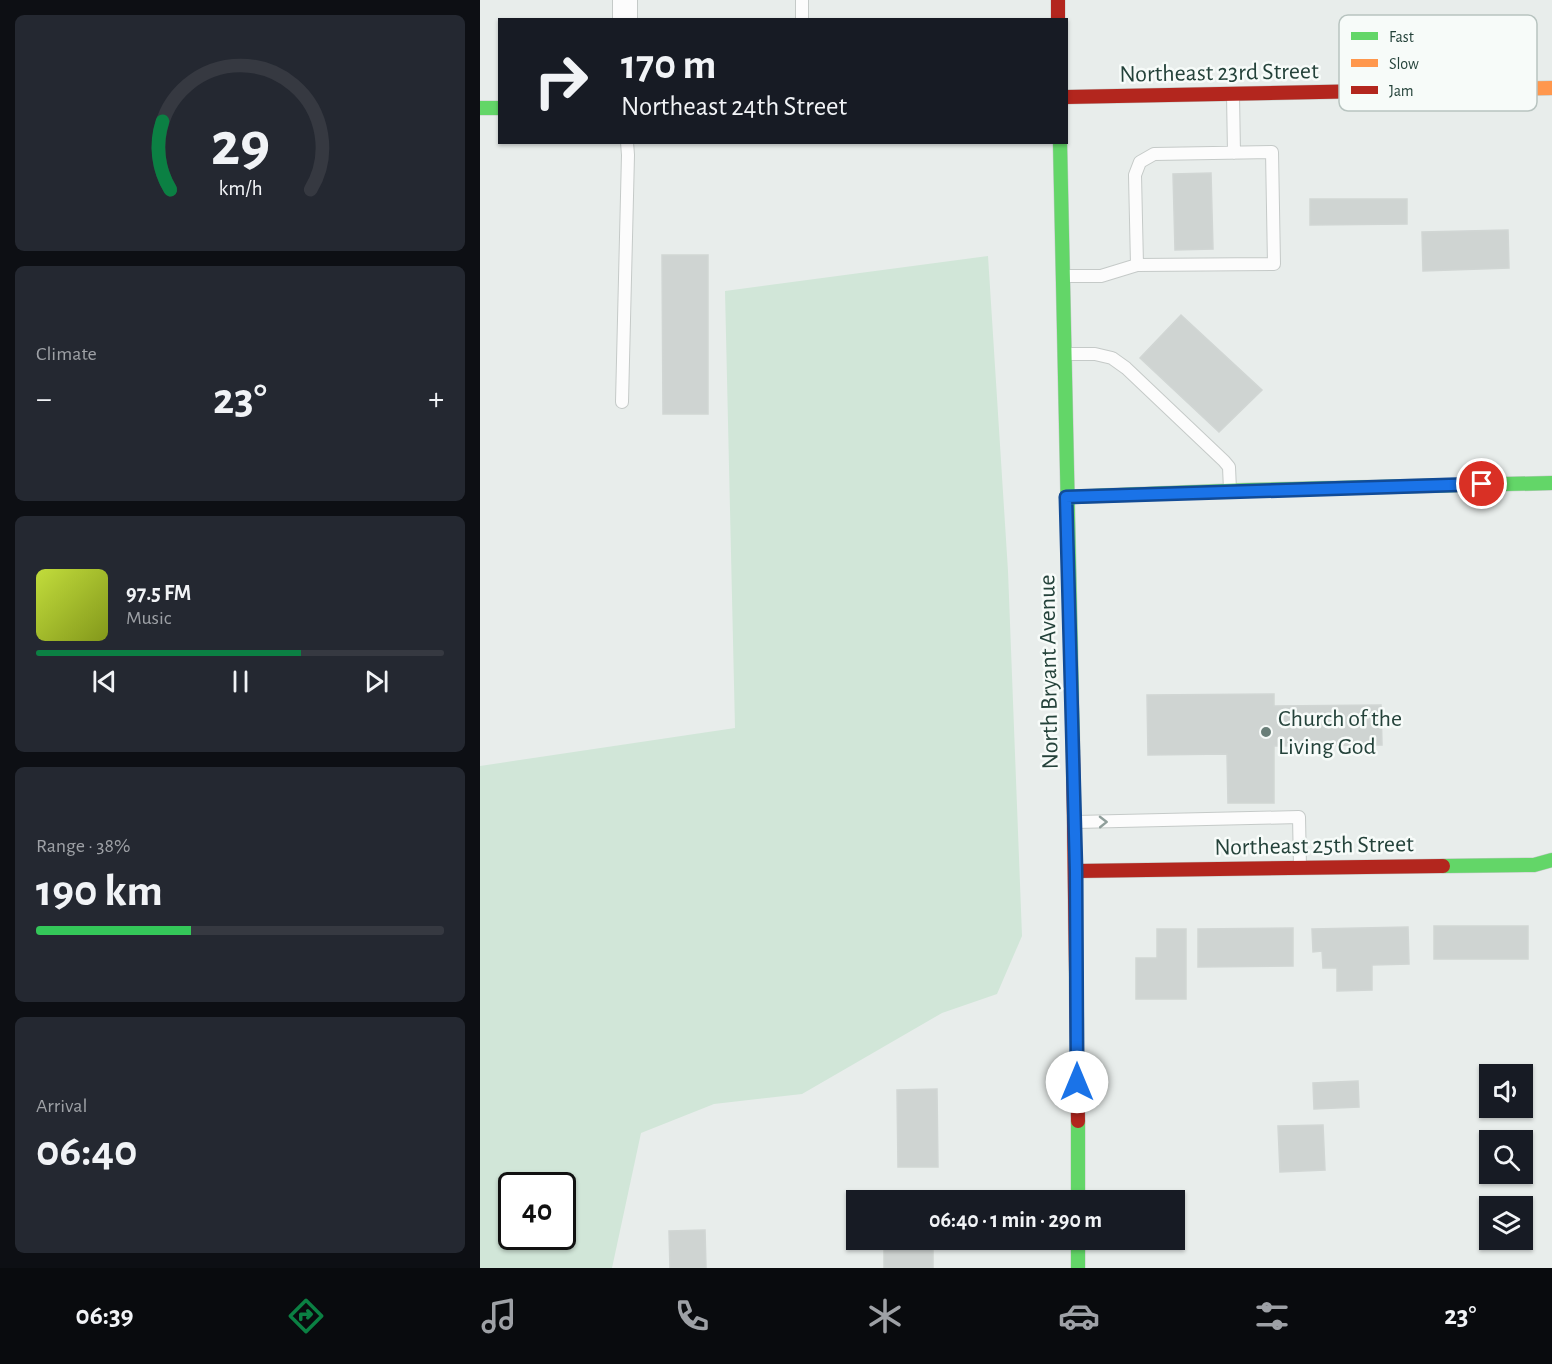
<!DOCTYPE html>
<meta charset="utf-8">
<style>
:root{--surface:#171b24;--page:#242831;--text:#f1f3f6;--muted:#9ea1a6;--line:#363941;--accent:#0b8043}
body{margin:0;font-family:"Alegreya Sans",sans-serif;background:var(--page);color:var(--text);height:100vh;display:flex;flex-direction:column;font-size:22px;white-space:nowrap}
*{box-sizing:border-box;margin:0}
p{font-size:20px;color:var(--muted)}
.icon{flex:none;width:33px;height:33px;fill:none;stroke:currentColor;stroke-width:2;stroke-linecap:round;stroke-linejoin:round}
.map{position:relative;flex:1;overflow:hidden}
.sheet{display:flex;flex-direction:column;gap:15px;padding:15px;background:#0d0f14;width:480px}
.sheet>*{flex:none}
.guide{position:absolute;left:18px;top:18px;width:570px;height:126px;border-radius:0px;box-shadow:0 2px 4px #0004;background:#171b24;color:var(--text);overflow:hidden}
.controls{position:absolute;left:999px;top:1064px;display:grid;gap:12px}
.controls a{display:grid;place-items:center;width:54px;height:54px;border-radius:0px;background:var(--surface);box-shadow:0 2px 4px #0004;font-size:30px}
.speed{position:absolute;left:18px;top:1172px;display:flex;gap:12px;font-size:30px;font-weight:700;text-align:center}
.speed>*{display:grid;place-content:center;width:78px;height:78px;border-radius:50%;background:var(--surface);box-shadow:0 2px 4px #0004;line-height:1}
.speed .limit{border:3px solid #111;border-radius:9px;background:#fff;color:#111}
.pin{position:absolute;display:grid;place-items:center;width:51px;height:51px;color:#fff;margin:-26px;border:3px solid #fff;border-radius:50%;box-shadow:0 2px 6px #0007}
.me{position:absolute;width:66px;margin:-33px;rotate:0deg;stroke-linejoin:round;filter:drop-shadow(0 0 4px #0008)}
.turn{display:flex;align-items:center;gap:21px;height:126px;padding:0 24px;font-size:27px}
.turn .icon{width:78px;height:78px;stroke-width:2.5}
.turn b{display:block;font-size:42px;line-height:51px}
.big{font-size:45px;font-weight:700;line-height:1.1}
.sheet .widget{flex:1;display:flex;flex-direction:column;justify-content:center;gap:9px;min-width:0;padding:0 21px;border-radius:9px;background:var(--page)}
.sheet .dial{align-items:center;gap:0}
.dial svg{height:156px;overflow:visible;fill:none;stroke:var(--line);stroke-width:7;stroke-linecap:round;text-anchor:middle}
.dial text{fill:var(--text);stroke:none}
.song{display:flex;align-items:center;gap:18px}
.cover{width:72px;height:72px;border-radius:9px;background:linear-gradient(135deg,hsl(70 70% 55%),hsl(70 70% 35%))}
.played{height:6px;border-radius:3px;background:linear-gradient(90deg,var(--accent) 65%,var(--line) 65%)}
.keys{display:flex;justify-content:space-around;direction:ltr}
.heat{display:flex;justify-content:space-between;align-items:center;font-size:33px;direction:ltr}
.charge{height:9px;border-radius:4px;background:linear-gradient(90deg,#34c759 38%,var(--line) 0)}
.trip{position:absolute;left:366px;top:1190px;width:339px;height:60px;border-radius:0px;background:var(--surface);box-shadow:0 2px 4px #0004;font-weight:700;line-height:60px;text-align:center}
.dock{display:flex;height:96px;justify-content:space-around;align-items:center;background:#090b0e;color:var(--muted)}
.dock .icon{width:42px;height:42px}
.dock .selected{color:var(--accent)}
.dock b{font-size:27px;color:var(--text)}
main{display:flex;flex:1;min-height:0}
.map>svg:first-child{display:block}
</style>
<main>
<section class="sheet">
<div class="widget dial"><svg viewBox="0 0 100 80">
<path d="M14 69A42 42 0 1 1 86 69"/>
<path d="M14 69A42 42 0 0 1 10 34" stroke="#0b8043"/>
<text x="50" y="56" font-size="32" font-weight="700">29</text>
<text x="50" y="72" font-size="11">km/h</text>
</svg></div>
<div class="widget"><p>Climate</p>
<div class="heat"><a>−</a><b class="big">23°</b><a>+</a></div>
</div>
<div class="widget">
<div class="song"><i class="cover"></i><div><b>97.5 FM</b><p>Music</p></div></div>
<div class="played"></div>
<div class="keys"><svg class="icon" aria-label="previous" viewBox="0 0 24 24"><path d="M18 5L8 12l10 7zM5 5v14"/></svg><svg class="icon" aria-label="pause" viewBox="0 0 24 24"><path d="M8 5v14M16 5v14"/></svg><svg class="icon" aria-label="next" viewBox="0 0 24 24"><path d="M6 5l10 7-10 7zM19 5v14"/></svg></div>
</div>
<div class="widget"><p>Range · 38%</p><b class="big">190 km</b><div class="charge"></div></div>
<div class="widget"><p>Arrival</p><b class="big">06:40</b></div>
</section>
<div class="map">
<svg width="1072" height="1268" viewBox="0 0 1072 1268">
<rect width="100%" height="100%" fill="#e8edeb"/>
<path fill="#d1e6d8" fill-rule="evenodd" d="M 508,256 L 528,571 L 542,936 L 517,994 L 462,1013 L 322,1094 L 234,1104 L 161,1133 L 132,1268 L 0,1268 L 0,766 L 255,728 L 245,291 ZM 32,1185 L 82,1185 L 82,1236 L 32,1236 Z"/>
<path fill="#cfd4d2" stroke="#d1d6d4" stroke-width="1.5" d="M 731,173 L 733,249 L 695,250 L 693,174 Z
M 830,199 L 927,199 L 927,224 L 830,225 Z
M 1028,230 L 1029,268 L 943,271 L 942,232 Z
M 182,255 L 228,255 L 228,414 L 183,414 Z
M 701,315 L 782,390 L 739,432 L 660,358 Z
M 794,694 L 794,706 L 901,705 L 902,745 L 794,746 L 794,803 L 748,803 L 747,754 L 668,755 L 667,695 Z
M 954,926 L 1048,926 L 1048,959 L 954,959 Z
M 928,927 L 929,964 L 892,965 L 892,990 L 857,991 L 857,968 L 843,968 L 842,951 L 833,952 L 832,929 Z
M 813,928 L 813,966 L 718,967 L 718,929 Z
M 677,929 L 706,929 L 706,999 L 656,999 L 656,958 L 677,958 Z
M 878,1081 L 879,1107 L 834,1109 L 833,1083 Z
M 457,1089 L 458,1167 L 418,1167 L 417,1090 Z
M 843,1125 L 845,1170 L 800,1172 L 798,1126 Z
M 225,1230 L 226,1268 L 190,1268 L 189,1231 Z
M 396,1239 L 453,1239 L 453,1268 L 404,1268 L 404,1245 L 396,1245 Z"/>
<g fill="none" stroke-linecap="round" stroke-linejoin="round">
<g stroke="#c5cac8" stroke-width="14">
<path id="lane" d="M 322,0 L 322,20
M 753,95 L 754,153
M 792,152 L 794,264 L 657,265 L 655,175 L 660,162 L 674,154 Z
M 585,276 L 621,276 L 657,265
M 587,354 L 615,354 L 632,358 L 646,368 L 744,461 L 749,467 L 750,490
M 142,402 L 148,155 L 147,142
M 596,822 L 819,817 L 820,867"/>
</g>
<g stroke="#c5cac8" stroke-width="26">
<path id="street" d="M 145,20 L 145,0"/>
</g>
<g stroke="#c3cbc8" stroke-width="15">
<path id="fast" d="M 0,108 L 20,108
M 580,142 L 593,751
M 586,497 L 769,490 L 1072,483
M 963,866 L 1054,865 L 1072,860
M 598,1121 L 598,1200
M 598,1239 L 598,1268"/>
</g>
<g stroke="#c3cbc8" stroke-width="15">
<path id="slow" d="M 938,90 L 1072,88"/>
</g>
<g stroke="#c3cbc8" stroke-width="15">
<path id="jam" d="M 578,0 L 578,20
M 586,97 L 938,90
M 593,751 L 598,1121
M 596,871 L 963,866"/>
</g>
<use href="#lane" stroke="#fcfcfc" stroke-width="12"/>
<use href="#street" stroke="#fcfcfc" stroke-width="24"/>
<use href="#fast" stroke="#63d668" stroke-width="14"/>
<use href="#slow" stroke="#ff974d" stroke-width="14"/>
<use href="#jam" stroke="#b3261e" stroke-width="14"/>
</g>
<defs><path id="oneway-chevron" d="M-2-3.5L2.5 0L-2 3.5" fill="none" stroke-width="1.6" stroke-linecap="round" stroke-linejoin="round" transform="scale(1.5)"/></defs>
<use stroke="#909f9b" href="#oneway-chevron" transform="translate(623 822) rotate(-1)"/>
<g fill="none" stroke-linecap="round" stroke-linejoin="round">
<g stroke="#114b97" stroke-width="15">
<path id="route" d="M 597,1082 L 596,871 L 586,497 L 1002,484"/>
</g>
<use href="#route" stroke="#1a73e8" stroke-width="10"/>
</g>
<circle fill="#697e78" stroke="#f7fbf9" stroke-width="2" cx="786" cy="732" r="6"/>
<g text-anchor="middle" stroke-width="5" stroke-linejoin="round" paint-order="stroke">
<g font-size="24" fill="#24423a" stroke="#f7fbf9">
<text transform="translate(739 72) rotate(-1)" y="8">Northeast 23rd Street</text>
<text transform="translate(568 672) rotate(-91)" y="8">North Bryant Avenue</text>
<text transform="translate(834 845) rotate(-1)" y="8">Northeast 25th Street</text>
</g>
<g font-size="24" fill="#24423a" stroke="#f7fbf9" text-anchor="start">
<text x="798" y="726">Church of the<tspan x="798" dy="28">Living God</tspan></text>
</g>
</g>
<rect x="859" y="15" width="198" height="96" rx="9" fill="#f7fbf9" stroke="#b8c4c0" stroke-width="1.5"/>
<rect x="871" y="32" width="27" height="8" fill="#63d668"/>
<rect x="871" y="59" width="27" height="8" fill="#ff974d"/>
<rect x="871" y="86" width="27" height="8" fill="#b3261e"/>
<g font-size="16" fill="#24423a">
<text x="909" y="42">Fast</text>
<text x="909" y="69">Slow</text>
<text x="909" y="96">Jam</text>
</g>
</svg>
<div class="controls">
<a><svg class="icon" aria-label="sound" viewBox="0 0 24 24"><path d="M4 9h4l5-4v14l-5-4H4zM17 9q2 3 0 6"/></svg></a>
<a><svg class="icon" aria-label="search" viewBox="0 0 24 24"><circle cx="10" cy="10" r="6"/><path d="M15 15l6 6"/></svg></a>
<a><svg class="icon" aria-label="layers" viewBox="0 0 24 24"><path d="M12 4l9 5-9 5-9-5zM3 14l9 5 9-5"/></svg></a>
</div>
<div class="speed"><div class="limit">40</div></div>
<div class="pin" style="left:1002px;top:484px;background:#d93025"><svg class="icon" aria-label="arrive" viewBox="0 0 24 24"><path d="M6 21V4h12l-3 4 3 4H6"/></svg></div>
<svg class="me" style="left:597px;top:1082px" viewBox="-20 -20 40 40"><circle r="19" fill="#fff"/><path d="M0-13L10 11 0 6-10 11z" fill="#1a73e8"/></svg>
<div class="trip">06:40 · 1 min · 290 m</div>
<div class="guide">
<div class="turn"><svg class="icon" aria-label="right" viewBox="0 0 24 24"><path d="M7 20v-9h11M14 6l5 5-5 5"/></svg><div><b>170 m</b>Northeast 24th Street</div></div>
</div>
</div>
</main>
<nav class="dock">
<b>06:39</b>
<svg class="icon selected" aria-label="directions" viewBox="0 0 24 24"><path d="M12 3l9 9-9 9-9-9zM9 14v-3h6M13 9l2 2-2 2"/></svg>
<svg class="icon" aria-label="music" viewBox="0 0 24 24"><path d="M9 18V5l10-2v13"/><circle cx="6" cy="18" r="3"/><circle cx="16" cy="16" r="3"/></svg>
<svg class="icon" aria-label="phone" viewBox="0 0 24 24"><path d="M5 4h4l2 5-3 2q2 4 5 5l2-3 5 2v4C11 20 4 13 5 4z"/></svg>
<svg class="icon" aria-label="climate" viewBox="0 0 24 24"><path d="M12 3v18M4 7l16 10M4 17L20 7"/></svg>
<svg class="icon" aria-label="car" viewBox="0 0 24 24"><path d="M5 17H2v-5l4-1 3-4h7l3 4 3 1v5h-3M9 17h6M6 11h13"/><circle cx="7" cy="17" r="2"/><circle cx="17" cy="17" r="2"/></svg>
<svg class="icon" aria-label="filters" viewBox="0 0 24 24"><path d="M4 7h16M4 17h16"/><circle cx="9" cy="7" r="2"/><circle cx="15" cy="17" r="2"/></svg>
<b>23°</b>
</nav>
